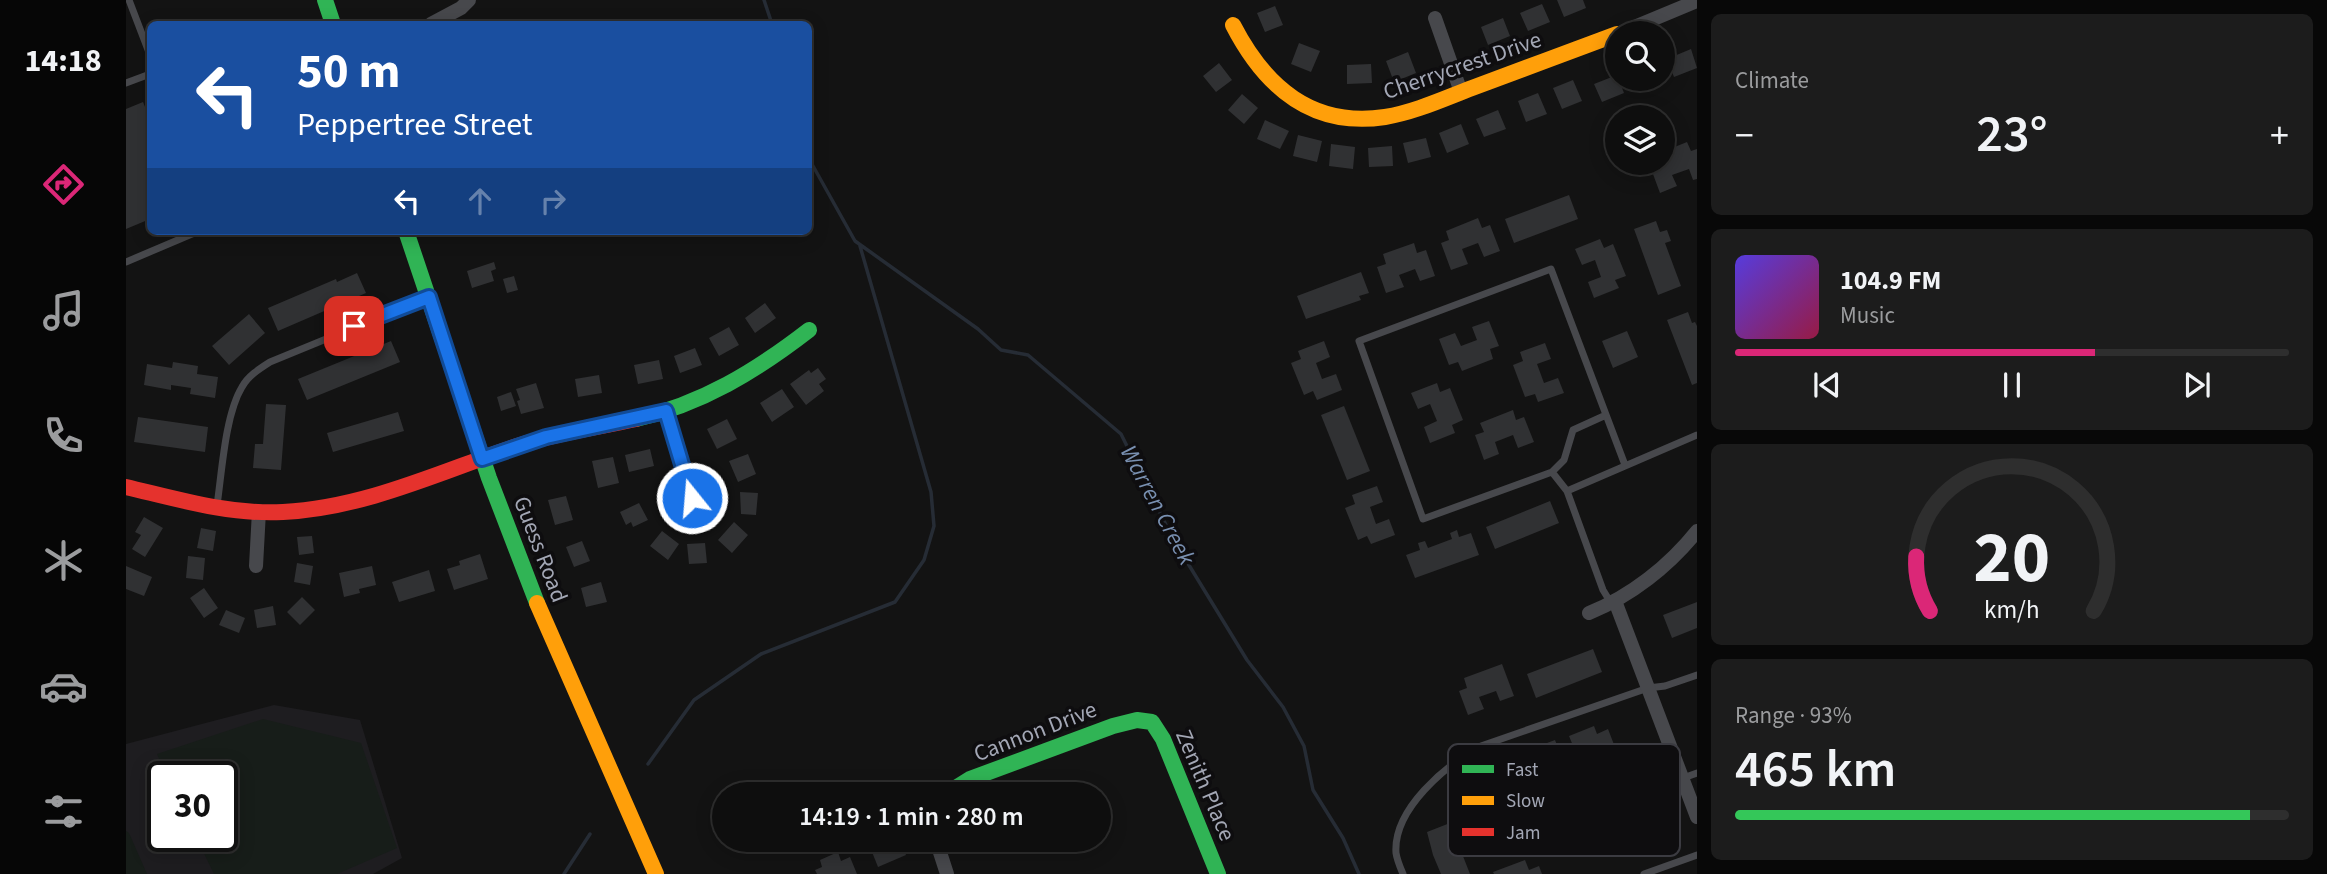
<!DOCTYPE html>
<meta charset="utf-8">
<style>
:root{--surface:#0e0e0e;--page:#1c1c1c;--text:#f1f3f6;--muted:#9b9c9e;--line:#2e2e2e;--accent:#db2777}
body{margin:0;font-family:"Source Sans 3",sans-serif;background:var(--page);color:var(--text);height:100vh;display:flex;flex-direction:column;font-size:26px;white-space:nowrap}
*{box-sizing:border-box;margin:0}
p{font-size:23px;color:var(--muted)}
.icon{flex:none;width:38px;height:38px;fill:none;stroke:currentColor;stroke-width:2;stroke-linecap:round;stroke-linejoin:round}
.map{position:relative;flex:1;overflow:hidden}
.sheet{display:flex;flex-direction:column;gap:14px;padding:14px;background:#080808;width:630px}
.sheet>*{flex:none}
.banner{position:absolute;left:21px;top:21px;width:665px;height:214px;border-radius:10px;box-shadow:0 4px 18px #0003,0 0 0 2px var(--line);background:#1a4fa0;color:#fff;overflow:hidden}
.buttons{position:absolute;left:1479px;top:21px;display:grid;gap:14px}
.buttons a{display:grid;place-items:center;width:70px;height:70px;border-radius:50%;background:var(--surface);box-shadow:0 4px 18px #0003,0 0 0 2px var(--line);font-size:35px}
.speed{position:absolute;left:21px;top:761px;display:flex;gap:14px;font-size:35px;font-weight:700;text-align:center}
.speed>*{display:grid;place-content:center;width:91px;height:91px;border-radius:50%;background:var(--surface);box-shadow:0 4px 18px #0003,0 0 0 2px var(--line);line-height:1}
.speed .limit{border:4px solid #111;border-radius:10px;background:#fff;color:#111}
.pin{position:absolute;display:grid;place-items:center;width:60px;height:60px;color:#fff;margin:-30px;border-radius:14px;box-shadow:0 4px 10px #0006}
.me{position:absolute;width:77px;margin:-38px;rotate:343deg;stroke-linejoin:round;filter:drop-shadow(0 0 5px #0008)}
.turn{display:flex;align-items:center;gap:24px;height:147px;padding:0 35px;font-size:32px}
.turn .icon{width:91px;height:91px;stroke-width:2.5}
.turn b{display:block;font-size:49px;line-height:60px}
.lanes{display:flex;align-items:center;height:66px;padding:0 35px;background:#0003;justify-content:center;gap:35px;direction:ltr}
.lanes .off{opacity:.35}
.big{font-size:52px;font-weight:600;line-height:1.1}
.sheet .widget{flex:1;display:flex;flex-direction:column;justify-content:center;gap:10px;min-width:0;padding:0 24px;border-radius:10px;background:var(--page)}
.sheet .dial{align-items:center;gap:0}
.dial svg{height:182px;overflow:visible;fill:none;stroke:var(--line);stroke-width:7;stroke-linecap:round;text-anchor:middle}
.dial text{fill:var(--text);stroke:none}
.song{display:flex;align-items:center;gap:21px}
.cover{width:84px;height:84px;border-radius:10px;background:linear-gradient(135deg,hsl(250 70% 55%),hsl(340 70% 35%))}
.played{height:7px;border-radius:4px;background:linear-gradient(90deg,var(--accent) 65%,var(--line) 65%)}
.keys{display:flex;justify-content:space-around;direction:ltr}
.heat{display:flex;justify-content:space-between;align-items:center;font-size:38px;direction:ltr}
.charge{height:10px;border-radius:5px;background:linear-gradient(90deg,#34c759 93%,var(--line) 0)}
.trip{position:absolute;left:586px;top:782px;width:399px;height:70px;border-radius:35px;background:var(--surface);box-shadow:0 4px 18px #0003,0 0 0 2px var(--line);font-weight:600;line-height:70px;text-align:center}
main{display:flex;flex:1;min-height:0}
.tab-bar{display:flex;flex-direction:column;width:126px;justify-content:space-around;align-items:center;background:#060606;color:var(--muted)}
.tab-bar .icon{width:49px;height:49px}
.tab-bar .on{color:var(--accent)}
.tab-bar b{font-size:32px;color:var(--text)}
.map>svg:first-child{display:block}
</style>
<main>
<nav class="tab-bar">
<b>14:18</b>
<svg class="icon on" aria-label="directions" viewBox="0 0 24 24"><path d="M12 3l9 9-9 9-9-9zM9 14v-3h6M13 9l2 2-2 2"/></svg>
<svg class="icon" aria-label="music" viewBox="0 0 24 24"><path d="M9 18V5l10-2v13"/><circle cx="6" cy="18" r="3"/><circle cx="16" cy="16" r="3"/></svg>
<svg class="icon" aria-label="phone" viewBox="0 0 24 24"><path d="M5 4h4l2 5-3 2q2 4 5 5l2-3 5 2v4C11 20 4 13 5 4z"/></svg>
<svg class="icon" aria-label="climate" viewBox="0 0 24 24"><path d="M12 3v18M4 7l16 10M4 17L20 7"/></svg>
<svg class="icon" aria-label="car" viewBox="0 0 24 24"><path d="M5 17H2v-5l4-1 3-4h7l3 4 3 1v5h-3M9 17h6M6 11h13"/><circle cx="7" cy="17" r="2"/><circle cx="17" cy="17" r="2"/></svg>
<svg class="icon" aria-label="filters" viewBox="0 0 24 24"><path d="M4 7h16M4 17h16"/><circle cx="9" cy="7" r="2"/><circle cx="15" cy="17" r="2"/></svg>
</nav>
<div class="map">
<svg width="1571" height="874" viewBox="0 0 1571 874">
<rect width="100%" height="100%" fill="#131313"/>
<path fill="#1e1d20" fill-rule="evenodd" d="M 148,705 L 234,720 L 276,858 L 247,874 L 0,874 L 0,744 ZM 37,777 L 96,777 L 96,836 L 37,836 Z"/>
<path fill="#171d19" d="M 137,719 L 235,743 L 271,848 L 211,874 L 88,874 L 70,837 L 96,836 L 96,777 L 41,777 L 31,754 Z
M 0,831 L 3,833 L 21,874 L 0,874 Z"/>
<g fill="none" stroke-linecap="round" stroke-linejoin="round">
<path stroke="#262c35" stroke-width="3.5" d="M 638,0 L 646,24
M 682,157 L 729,241 L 852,329 L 875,350 L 902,355 L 995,434 L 1047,539 L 1121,660 L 1157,707 L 1178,746 L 1187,790 L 1217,838 L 1233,874
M 522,764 L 568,700 L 635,654 L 769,602 L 798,560 L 808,526 L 805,492 L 734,246
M 438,874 L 464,834"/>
</g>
<path fill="#303133" d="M 1431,0 L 1457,0 L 1460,8 L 1438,17 Z
M 1416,4 L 1424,22 L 1402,31 L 1394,13 Z
M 1149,6 L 1157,25 L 1139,32 L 1131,13 Z
M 1377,18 L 1384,36 L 1362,45 L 1355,27 Z
M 1173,43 L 1194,51 L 1185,72 L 1165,64 Z
M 1565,49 L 1571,68 L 1548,77 L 1541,59 Z
M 1282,52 L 1290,73 L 1268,82 L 1260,61 Z
M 1093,63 L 1106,80 L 1090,92 L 1077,76 Z
M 1245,64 L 1246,83 L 1221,84 L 1221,65 Z
M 1491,75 L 1498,93 L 1476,102 L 1468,84 Z
M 1507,79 L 1533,79 L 1534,82 L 1512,90 Z
M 1447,80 L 1456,101 L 1436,109 L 1427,88 Z
M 1412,93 L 1421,114 L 1400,122 L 1392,101 Z
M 1116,94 L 1132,108 L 1118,124 L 1102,110 Z
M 17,102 L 24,119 L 24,219 L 0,229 L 0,109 Z
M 1372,110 L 1380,129 L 1358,137 L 1350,119 Z
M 1139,120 L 1163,131 L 1154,149 L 1131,139 Z
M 1335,124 L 1343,144 L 1321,153 L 1313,133 Z
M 1172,135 L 1196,141 L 1191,162 L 1167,156 Z
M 1300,138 L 1305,157 L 1282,163 L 1277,143 Z
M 1561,142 L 1565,151 L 1571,149 L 1571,179 L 1567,180 L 1563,169 L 1546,175 L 1551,186 L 1534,193 L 1524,166 L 1536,163 L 1536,152 Z
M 1205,144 L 1229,147 L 1227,169 L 1203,166 Z
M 1266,146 L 1267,166 L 1243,167 L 1242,148 Z
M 1443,195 L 1452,219 L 1388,243 L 1379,219 Z
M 1352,218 L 1356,228 L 1364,225 L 1374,251 L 1358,257 L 1352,243 L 1336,249 L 1342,264 L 1325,270 L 1315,243 L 1323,240 L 1320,231 Z
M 1530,221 L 1534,232 L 1541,230 L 1545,241 L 1539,243 L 1555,286 L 1532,295 L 1508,229 Z
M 1474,239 L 1478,248 L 1487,244 L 1500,276 L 1489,280 L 1493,288 L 1468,298 L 1462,282 L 1475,277 L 1469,260 L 1456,265 L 1449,249 Z
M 1288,243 L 1291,253 L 1300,250 L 1309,276 L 1294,281 L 1289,269 L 1273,275 L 1278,287 L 1260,293 L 1251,267 L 1260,264 L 1257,254 Z
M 368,262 L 370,269 L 365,271 L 368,281 L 346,288 L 341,271 Z
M 1235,272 L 1243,293 L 1233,296 L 1235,300 L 1180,319 L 1171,296 Z
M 231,273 L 240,293 L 152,331 L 142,308 L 210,279 L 211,282 Z
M 388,276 L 392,290 L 381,293 L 377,279 Z
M 639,303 L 650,318 L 629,333 L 619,318 Z
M 1562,312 L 1566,323 L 1569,322 L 1571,326 L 1571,383 L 1566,385 L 1541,320 Z
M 123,314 L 139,333 L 103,365 L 86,346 Z
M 1363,321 L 1373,346 L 1364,349 L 1367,359 L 1336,371 L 1332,362 L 1323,365 L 1313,339 L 1329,333 L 1335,346 L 1351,340 L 1346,327 Z
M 603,327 L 613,345 L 593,356 L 583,338 Z
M 1501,331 L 1512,357 L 1487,368 L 1476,341 Z
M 265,341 L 274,362 L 181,400 L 172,379 Z
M 1198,341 L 1204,357 L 1190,363 L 1196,379 L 1210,374 L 1216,390 L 1191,400 L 1187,391 L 1178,395 L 1165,363 L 1175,359 L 1172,351 Z
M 1419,343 L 1425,359 L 1411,364 L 1418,383 L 1432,378 L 1438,393 L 1412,402 L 1409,394 L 1399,397 L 1387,365 L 1397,361 L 1394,352 Z
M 569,348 L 576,365 L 554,373 L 548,356 Z
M 533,360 L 537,379 L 512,384 L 508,365 Z
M 47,362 L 72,366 L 71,374 L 92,377 L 89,398 L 64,394 L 65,388 L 45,385 L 45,390 L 18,385 L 21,364 L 46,368 Z
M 692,368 L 700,379 L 693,384 L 698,391 L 680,405 L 664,384 L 683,370 L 685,373 Z
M 473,375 L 476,393 L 452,397 L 449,379 Z
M 410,383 L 418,408 L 395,414 L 391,401 L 394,400 L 390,389 Z
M 1311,383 L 1314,392 L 1324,388 L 1337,420 L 1326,425 L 1329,433 L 1304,443 L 1298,427 L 1311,421 L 1304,404 L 1292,409 L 1285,393 Z
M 656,389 L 668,407 L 646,422 L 634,403 Z
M 385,392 L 390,406 L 375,411 L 371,397 Z
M 140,404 L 160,405 L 155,470 L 127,468 L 129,444 L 137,444 Z
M 1218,406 L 1244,471 L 1221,480 L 1195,415 Z
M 1387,410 L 1390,420 L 1398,417 L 1408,442 L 1392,448 L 1387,435 L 1369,442 L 1373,454 L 1358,460 L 1349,435 L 1358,432 L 1354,423 Z
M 272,412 L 278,431 L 207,452 L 201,433 Z
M 12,417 L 82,427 L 79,452 L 8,442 Z
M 601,419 L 611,439 L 591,449 L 581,429 Z
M 524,449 L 528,466 L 503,472 L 499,455 Z
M 622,454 L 630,474 L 612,482 L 603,461 Z
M 487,457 L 493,483 L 472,488 L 466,461 Z
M 1251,486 L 1257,502 L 1244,507 L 1250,524 L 1263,519 L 1269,535 L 1245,544 L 1241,536 L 1232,540 L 1219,508 L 1229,504 L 1226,495 Z
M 614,492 L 632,493 L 630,515 L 615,514 Z
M 440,496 L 447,520 L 429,525 L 422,500 Z
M 1424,501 L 1433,523 L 1369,549 L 1360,527 Z
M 513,503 L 522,520 L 507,527 L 505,522 L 500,525 L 494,512 Z
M 18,517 L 37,528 L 19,557 L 6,549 L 15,535 L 9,532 Z
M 608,522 L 622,535 L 606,553 L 592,540 Z
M 75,528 L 90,531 L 87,551 L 71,548 Z
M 1331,530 L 1333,537 L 1345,533 L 1353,555 L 1289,578 L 1280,555 L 1294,550 L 1292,543 L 1299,541 L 1302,548 L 1326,539 L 1324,533 Z
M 536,531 L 553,544 L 542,560 L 524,546 Z
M 186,536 L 188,553 L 173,555 L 171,537 Z
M 456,541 L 464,561 L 448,567 L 440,547 Z
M 579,543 L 581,563 L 563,564 L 561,544 Z
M 354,554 L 362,579 L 328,590 L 321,569 L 334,565 L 333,561 Z
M 62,556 L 79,558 L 77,580 L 60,578 Z
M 171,563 L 187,566 L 184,585 L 168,582 Z
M 0,566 L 26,577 L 18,596 L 0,589 Z
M 246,566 L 250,585 L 233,589 L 234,593 L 218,597 L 213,573 Z
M 303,570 L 309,591 L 273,602 L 266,582 Z
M 475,582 L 481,602 L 460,607 L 455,588 Z
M 78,588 L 92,608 L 78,618 L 64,598 Z
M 176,597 L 189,610 L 174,625 L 161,612 Z
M 1571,602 L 1571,628 L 1546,638 L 1537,615 Z
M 147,606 L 150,625 L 131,628 L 128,610 Z
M 100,610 L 119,618 L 113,633 L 93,625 Z
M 1467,649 L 1476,672 L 1410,698 L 1401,674 Z
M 1376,664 L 1388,696 L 1374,701 L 1370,691 L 1353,697 L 1358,709 L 1342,715 L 1333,691 L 1341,688 L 1338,678 Z
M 1468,726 L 1471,734 L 1482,729 L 1499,773 L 1463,787 L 1455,765 L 1467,760 L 1462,748 L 1450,753 L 1443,736 Z
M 1429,740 L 1436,758 L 1427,762 L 1433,777 L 1442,774 L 1449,791 L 1424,800 L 1421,790 L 1411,794 L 1399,761 L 1409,757 L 1405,749 Z
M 1324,823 L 1344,874 L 1315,874 L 1307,855 L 1301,832 Z
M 752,840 L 774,840 L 780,855 L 752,867 L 744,847 L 753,843 Z
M 712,852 L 715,861 L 724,857 L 731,874 L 691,874 L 689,870 L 696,867 L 694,860 Z
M 1399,860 L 1403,870 L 1413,866 L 1416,874 L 1368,874 L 1367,872 Z"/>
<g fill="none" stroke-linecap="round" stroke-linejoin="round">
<path stroke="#47484c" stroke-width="7" d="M 3,0 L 24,55
M 0,83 L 24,74
M 0,262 L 73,231
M 1480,415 L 1447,430 L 1438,460 L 1426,472 L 1297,519 L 1233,341 L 1425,269 L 1499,465
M 1426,472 L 1441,491
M 91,505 C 96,472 99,415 116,387 C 122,376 133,369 144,362 L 300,298
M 1485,603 L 1477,590 L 1441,491 L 1571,435
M 1358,745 L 1391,840
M 1557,778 L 1571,773
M 1277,874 C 1274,867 1271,860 1270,853 C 1267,809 1320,765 1355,746 L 1522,688 L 1539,686 L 1571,675
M 1518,874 L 1571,855"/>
<path stroke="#47484c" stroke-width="14" d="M 1309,18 L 1335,92
M 305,24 L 335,8 L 343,0
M 1494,33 L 1571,1
M 540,411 L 566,498
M 130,566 L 133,511
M 1489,601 L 1571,817
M 1463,613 C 1505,596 1543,566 1571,531
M 810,840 L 821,874"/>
<path stroke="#30b455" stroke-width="16" d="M 199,0 L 207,24
M 280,231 L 363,478 L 411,603
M 510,419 C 576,404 630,371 683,330
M 820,794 L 844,779 L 987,726 L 1011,720 L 1026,722 L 1037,739 L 1092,874"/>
<path stroke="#ff9f0a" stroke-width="16" d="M 1107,25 C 1139,87 1186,128 1259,117 C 1289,112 1317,99 1346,88 C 1394,70 1443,52 1491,34
M 411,603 L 530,874"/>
<path stroke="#e5322d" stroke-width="16" d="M 0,487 C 51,499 104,515 157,512 C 239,508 314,472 391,446 C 430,433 470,428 510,419"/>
</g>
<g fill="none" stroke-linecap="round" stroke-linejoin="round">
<g stroke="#114b97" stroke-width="18">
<path id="route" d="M 228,326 L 303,297 L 356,459 L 420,437 L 540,411 L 566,498"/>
</g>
<use href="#route" stroke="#1a73e8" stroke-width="12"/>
</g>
<g text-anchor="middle" stroke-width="7" stroke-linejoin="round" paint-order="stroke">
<g font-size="23" fill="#a3a7b5" stroke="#0e0d0f">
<text transform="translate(1336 65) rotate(-19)" y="8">Cherrycrest Drive</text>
<text transform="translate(415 549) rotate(69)" y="8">Guess Road</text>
<text transform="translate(909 731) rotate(-21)" y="8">Cannon Drive</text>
<text transform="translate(1080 785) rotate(67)" y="8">Zenith Place</text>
</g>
<g font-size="24" font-style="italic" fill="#7990b1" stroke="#0e0d0f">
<text transform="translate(1032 505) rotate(62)" y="8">Warren Creek</text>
</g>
</g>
<rect x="1322" y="744" width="232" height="112" rx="10" fill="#0e0d0f" stroke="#3b3b41" stroke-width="2"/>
<rect x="1336" y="765" width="32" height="8" fill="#30b455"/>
<rect x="1336" y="796" width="32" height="9" fill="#ff9f0a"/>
<rect x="1336" y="828" width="32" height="8" fill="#e5322d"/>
<g font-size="19" fill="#a3a7b5">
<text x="1380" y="776">Fast</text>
<text x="1380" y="807">Slow</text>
<text x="1380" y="839">Jam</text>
</g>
</svg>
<div class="buttons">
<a><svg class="icon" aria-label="search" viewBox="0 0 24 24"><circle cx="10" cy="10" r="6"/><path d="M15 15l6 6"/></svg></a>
<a><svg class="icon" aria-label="layers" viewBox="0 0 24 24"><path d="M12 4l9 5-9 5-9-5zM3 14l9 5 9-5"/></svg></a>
</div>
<div class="speed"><div class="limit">30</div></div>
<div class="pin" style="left:228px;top:326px;background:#d93025"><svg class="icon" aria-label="arrive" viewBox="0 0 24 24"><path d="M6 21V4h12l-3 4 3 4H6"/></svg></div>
<svg class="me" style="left:566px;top:498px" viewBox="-20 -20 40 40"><circle r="17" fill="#1a73e8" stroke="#fff" stroke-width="3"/><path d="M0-11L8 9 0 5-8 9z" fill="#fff"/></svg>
<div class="trip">14:19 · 1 min · 280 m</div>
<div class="banner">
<div class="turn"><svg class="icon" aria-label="left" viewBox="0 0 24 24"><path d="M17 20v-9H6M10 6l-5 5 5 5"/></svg><div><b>50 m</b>Peppertree Street</div></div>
<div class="lanes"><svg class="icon" aria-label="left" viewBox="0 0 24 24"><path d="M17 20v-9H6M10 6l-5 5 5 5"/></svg><svg class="icon off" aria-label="ahead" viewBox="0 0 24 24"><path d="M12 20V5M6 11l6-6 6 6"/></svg><svg class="icon off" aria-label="right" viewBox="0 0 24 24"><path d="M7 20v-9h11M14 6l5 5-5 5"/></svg></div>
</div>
</div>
<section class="sheet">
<div class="widget"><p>Climate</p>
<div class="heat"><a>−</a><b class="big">23°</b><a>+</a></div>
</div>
<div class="widget">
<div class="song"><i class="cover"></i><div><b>104.9 FM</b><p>Music</p></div></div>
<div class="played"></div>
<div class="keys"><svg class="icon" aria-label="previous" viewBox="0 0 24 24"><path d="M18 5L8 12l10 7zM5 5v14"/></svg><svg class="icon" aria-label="pause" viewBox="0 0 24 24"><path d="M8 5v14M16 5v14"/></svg><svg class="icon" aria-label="next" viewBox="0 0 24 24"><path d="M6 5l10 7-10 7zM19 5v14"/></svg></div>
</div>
<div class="widget dial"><svg viewBox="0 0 100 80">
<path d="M14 69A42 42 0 1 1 86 69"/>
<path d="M14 69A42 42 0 0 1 8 45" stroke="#db2777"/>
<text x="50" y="56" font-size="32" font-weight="700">20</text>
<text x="50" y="72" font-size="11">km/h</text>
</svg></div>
<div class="widget"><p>Range · 93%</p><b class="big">465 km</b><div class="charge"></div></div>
</section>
</main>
